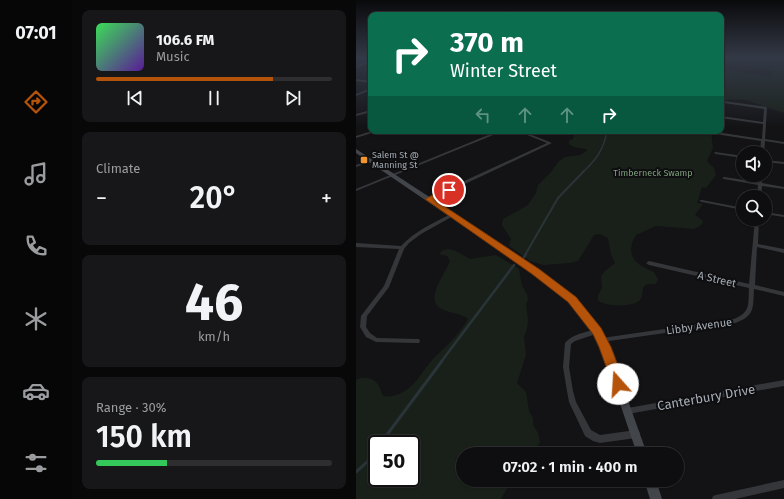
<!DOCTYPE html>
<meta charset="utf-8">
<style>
:root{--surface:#0e0e10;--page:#171719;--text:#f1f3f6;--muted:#9b9c9f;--line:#2e2e30;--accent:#b45309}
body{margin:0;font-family:"Fira Sans",sans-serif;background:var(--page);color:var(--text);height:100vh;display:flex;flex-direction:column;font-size:15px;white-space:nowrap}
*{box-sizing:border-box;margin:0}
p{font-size:13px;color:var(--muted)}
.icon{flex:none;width:22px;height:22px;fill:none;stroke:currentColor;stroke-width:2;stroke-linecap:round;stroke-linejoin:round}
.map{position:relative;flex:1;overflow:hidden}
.side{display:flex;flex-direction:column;gap:10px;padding:10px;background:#080809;width:284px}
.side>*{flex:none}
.guide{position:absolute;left:12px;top:12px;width:356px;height:122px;border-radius:8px;box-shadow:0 1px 3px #0004,0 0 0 1px var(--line);background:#0b6e4f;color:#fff;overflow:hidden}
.controls{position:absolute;left:380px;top:146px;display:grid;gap:8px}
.controls a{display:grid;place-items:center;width:36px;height:36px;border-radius:50%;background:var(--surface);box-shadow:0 1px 3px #0004,0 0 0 1px var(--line);font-size:20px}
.speed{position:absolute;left:12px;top:435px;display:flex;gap:8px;font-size:20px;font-weight:700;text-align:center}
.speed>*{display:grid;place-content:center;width:52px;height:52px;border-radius:50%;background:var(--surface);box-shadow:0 1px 3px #0004,0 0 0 1px var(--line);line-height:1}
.speed .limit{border:2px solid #111;border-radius:6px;background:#fff;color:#111}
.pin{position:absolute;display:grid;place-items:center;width:34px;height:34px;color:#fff;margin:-17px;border:2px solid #fff;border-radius:50%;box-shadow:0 1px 4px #0007}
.me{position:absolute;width:44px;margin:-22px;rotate:341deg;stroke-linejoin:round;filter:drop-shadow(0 0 3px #0008)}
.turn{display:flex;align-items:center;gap:14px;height:84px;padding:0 16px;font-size:18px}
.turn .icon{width:52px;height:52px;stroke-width:2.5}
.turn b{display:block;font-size:28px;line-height:34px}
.lanes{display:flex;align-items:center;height:38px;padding:0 16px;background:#0003;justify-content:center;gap:20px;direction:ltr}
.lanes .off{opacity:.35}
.big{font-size:30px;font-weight:600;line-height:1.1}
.side .card{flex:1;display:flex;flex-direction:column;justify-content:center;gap:6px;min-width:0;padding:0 14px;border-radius:8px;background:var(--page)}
.side .dial{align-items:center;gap:0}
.dial b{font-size:52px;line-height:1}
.song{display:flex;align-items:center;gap:12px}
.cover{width:48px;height:48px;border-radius:6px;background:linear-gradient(135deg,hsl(130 70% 55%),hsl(270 70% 35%))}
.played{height:4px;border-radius:2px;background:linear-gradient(90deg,var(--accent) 75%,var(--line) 75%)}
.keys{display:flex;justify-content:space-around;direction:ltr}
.heat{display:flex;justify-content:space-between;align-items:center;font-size:22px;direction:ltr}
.charge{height:6px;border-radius:3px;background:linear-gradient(90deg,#34c759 30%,var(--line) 0)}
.trip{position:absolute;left:100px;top:447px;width:228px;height:40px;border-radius:20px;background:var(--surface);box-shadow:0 1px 3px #0004,0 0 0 1px var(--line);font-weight:600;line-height:40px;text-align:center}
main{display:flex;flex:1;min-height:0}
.tab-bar{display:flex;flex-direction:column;width:72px;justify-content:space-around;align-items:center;background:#060606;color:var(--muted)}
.tab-bar .icon{width:28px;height:28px}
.tab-bar .selected{color:var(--accent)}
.tab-bar b{font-size:18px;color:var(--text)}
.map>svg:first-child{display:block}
</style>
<main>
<nav class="tab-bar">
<b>07:01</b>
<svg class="icon selected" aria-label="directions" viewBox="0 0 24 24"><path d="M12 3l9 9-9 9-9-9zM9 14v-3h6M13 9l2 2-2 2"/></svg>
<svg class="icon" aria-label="music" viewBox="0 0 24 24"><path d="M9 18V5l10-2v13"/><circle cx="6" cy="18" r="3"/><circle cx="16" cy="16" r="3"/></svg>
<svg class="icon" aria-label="phone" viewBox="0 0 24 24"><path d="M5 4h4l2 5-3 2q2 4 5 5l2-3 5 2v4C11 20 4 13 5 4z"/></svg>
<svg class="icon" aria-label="climate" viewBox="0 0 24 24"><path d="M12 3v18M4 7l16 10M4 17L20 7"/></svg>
<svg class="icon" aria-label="car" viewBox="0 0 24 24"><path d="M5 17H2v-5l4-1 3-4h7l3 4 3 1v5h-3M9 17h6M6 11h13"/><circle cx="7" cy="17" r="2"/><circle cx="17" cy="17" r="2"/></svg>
<svg class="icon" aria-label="filters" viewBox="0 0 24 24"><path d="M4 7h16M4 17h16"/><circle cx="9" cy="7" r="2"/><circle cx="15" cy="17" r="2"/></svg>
</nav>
<section class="side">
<div class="card">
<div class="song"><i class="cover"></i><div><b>106.6 FM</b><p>Music</p></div></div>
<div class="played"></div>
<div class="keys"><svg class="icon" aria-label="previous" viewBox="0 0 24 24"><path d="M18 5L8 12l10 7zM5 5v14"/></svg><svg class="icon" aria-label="pause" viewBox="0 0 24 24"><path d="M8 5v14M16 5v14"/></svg><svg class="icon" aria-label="next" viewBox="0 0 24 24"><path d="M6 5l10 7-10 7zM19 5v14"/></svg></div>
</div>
<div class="card"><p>Climate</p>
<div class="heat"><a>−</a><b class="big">20°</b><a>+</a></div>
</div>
<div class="card dial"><b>46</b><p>km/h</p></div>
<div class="card"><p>Range · 30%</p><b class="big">150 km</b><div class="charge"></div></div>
</section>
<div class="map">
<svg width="428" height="499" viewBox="0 0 428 499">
<rect width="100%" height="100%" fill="#131315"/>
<path fill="#192019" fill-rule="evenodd" d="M 365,58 L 428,58 L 428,113 L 390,100 L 373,99 L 365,103 L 365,68 L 414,77 L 417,71 L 382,63 L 365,61 Z
M 219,131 L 355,131 L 357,148 L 351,161 L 358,168 L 360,175 L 350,188 L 346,187 L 341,203 L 347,204 L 339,215 L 346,220 L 347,223 L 344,226 L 338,229 L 300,226 L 280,235 C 268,254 279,265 298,272 L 302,279 L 300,284 L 292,284 L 288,286 C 286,291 287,297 283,301 C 275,307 249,307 242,300 L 242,296 L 246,287 L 245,276 L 249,271 L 259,263 L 255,254 L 252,238 C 248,236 243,233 238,235 L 222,261 L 213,263 L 187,265 L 174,261 L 153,246 L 155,239 L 146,225 L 147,219 L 172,205 L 180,193 L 182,185 L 195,172 L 202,162 L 209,157 L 224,155 L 231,151 L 230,149 L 218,147 L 213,144 L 213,141 L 217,139 Z
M 91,249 L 98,250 L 114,259 L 140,255 L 163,269 L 166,286 L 171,294 L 172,300 L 170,304 L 172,320 L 171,329 L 168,337 L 170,355 L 161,383 L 170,392 L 173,411 L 177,418 L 177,425 L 182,433 L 184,442 L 177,454 L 107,454 L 107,480 L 159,480 L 153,485 L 145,499 L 0,499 L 0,380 C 8,376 19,378 23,386 C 25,390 25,393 27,396 C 33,397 39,396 45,393 C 59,387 67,370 77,359 C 88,348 105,333 112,319 C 106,314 95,313 88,310 C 66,301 89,275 94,261 L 91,256 L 83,254 L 86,251 ZM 21,444 L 55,444 L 55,478 L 21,478 Z"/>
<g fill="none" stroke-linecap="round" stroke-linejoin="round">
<path stroke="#2a3438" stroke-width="1.5" d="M 227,172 C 240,160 248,149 251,131"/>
<path stroke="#2a3438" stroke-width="2" d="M 169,255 L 202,198 L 228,171"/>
<path stroke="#2a3438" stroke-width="2.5" d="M 168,257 L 170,254
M 85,362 L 158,265"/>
<path stroke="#2a3438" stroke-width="3" d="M 24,444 L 86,361
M 0,472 L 11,462 L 21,448"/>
<path fill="#34363a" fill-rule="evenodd" d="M 15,60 L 15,62 L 0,68 L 0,66 Z
M 0,79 L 15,81 L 15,83 L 0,81 Z
M 15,88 L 15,90 L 0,96 L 0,94 Z
M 367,101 L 411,107 L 409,139 L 428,142 L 428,144 L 409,141 L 408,153 L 404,153 L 405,141 L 359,134 L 358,133 L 360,132 L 406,139 L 407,124 L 365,118 L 365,116 L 407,122 L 408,109 L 368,103 L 367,103 Z
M 15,110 L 15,112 L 0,116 L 0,114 Z
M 16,131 L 22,131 L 0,138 L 0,136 Z
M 142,131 L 147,131 L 0,191 L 0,189 Z
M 161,131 L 166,131 L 196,143 L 75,200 L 71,200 L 71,198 L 191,143 Z
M 359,152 L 387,156 L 387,158 L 360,154 L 358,153 Z
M 14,160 L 15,160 L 15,162 L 0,167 L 0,165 Z
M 409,160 L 428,162 L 428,164 L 409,162 Z
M 403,175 L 407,175 L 406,183 L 428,187 L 428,189 L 406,186 L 405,197 L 401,197 L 402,185 L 368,179 L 366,178 L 368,177 L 402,182 Z
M 344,200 L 346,200 L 387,208 L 387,210 L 346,202 L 344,201 Z
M 409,212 L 428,215 L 428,217 L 409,214 Z
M 95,214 L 99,214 L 99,215 L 65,234 L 53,243 L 48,249 L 33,287 L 11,316 L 10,327 L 14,333 L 21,338 L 61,339 L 63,339 L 64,341 L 63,343 L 61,343 L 20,342 L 10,337 L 4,327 L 5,316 L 28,286 L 43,249 L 0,247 L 0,243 L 45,246 C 59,231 77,223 95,214 Z
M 399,219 L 403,219 L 402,244 L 428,249 L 428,253 L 401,247 L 399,285 L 428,292 L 428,296 L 398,289 C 397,308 399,316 379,323 L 246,342 L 244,342 L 243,340 L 244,338 L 246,338 L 378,319 C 395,312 392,304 393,288 L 293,265 L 290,263 L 293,261 L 393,284 Z
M 241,329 L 243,329 L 244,331 L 243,333 L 219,341 L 215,344 L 213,367 L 217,391 L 220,402 L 235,430 L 244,435 L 280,430 L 283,431 L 284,434 L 283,437 L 280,438 L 244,443 L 237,441 L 229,436 L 213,402 L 211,391 L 207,367 L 209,343 C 216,334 230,332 241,329 Z
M 428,380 L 428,386 L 272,414 L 269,413 L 268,411 L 269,409 L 272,408 Z
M 428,480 L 428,488 L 379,499 L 356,499 L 357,496 L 360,495 Z"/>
<path fill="#42454a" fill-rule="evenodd" d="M 0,149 L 165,257 L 204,285 L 221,300 L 239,322 L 253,347 L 291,454 L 281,454 L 245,347 L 233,326 L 215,304 L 198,289 L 159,261 L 0,153 Z
M 288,480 L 300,480 L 306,499 L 294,499 Z"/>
</g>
<linearGradient id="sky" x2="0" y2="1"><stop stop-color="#0a0a0c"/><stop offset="0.45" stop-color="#333946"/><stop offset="1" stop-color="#333946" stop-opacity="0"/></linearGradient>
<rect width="428" height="128" fill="url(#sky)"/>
<path fill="#b45309" stroke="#753606" d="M 90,188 L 93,188 L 97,190 L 79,200 L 183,269 L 220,297 L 245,328 L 255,347 L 269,384 L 267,388 L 262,389 L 258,388 L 243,347 L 237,334 L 212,302 L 176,274 L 69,199 Z"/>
<rect fill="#ef9630" stroke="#0e0e10" stroke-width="1.5" x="4" y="156" width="8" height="8" rx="2"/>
<g text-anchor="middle" stroke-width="4" stroke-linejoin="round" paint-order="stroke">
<g font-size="9" fill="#a5acb5" stroke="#0e0e10" text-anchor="start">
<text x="16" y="158">Salem St @<tspan x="16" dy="10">Manning St</tspan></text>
</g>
<g font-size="9" fill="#7ea07c" stroke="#0e0e10">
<text x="297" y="176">Timberneck Swamp</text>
</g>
<g font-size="11" fill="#a5acb5" stroke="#0e0e10">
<text transform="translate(361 279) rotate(13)" y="4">A Street</text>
<text transform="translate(343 326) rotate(-8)" y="4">Libby Avenue</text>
</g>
<g font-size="13" fill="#a5acb5" stroke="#0e0e10">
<text transform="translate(350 397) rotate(-10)" y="5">Canterbury Drive</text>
</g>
</g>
</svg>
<div class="controls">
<a><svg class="icon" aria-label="sound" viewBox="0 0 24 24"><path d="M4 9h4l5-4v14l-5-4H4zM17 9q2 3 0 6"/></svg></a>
<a><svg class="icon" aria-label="search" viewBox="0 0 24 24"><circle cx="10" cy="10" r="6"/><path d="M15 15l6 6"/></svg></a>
</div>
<div class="speed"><div class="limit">50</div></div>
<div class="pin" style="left:93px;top:190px;background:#d93025"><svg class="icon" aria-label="arrive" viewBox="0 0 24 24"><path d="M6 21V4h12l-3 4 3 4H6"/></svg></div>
<svg class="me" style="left:262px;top:384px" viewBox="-20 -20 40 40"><circle r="19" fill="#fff"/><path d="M0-13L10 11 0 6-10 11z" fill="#b45309"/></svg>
<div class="trip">07:02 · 1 min · 400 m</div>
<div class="guide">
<div class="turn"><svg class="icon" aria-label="right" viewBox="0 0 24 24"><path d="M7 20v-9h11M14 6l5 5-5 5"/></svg><div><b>370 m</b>Winter Street</div></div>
<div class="lanes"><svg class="icon off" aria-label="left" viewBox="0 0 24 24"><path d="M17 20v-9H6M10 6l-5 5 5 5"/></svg><svg class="icon off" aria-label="ahead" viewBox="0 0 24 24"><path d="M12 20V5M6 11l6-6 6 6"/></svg><svg class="icon off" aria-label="ahead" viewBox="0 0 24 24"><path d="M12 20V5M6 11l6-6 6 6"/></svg><svg class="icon" aria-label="right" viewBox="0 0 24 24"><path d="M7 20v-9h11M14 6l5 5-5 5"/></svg></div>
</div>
</div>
</main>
